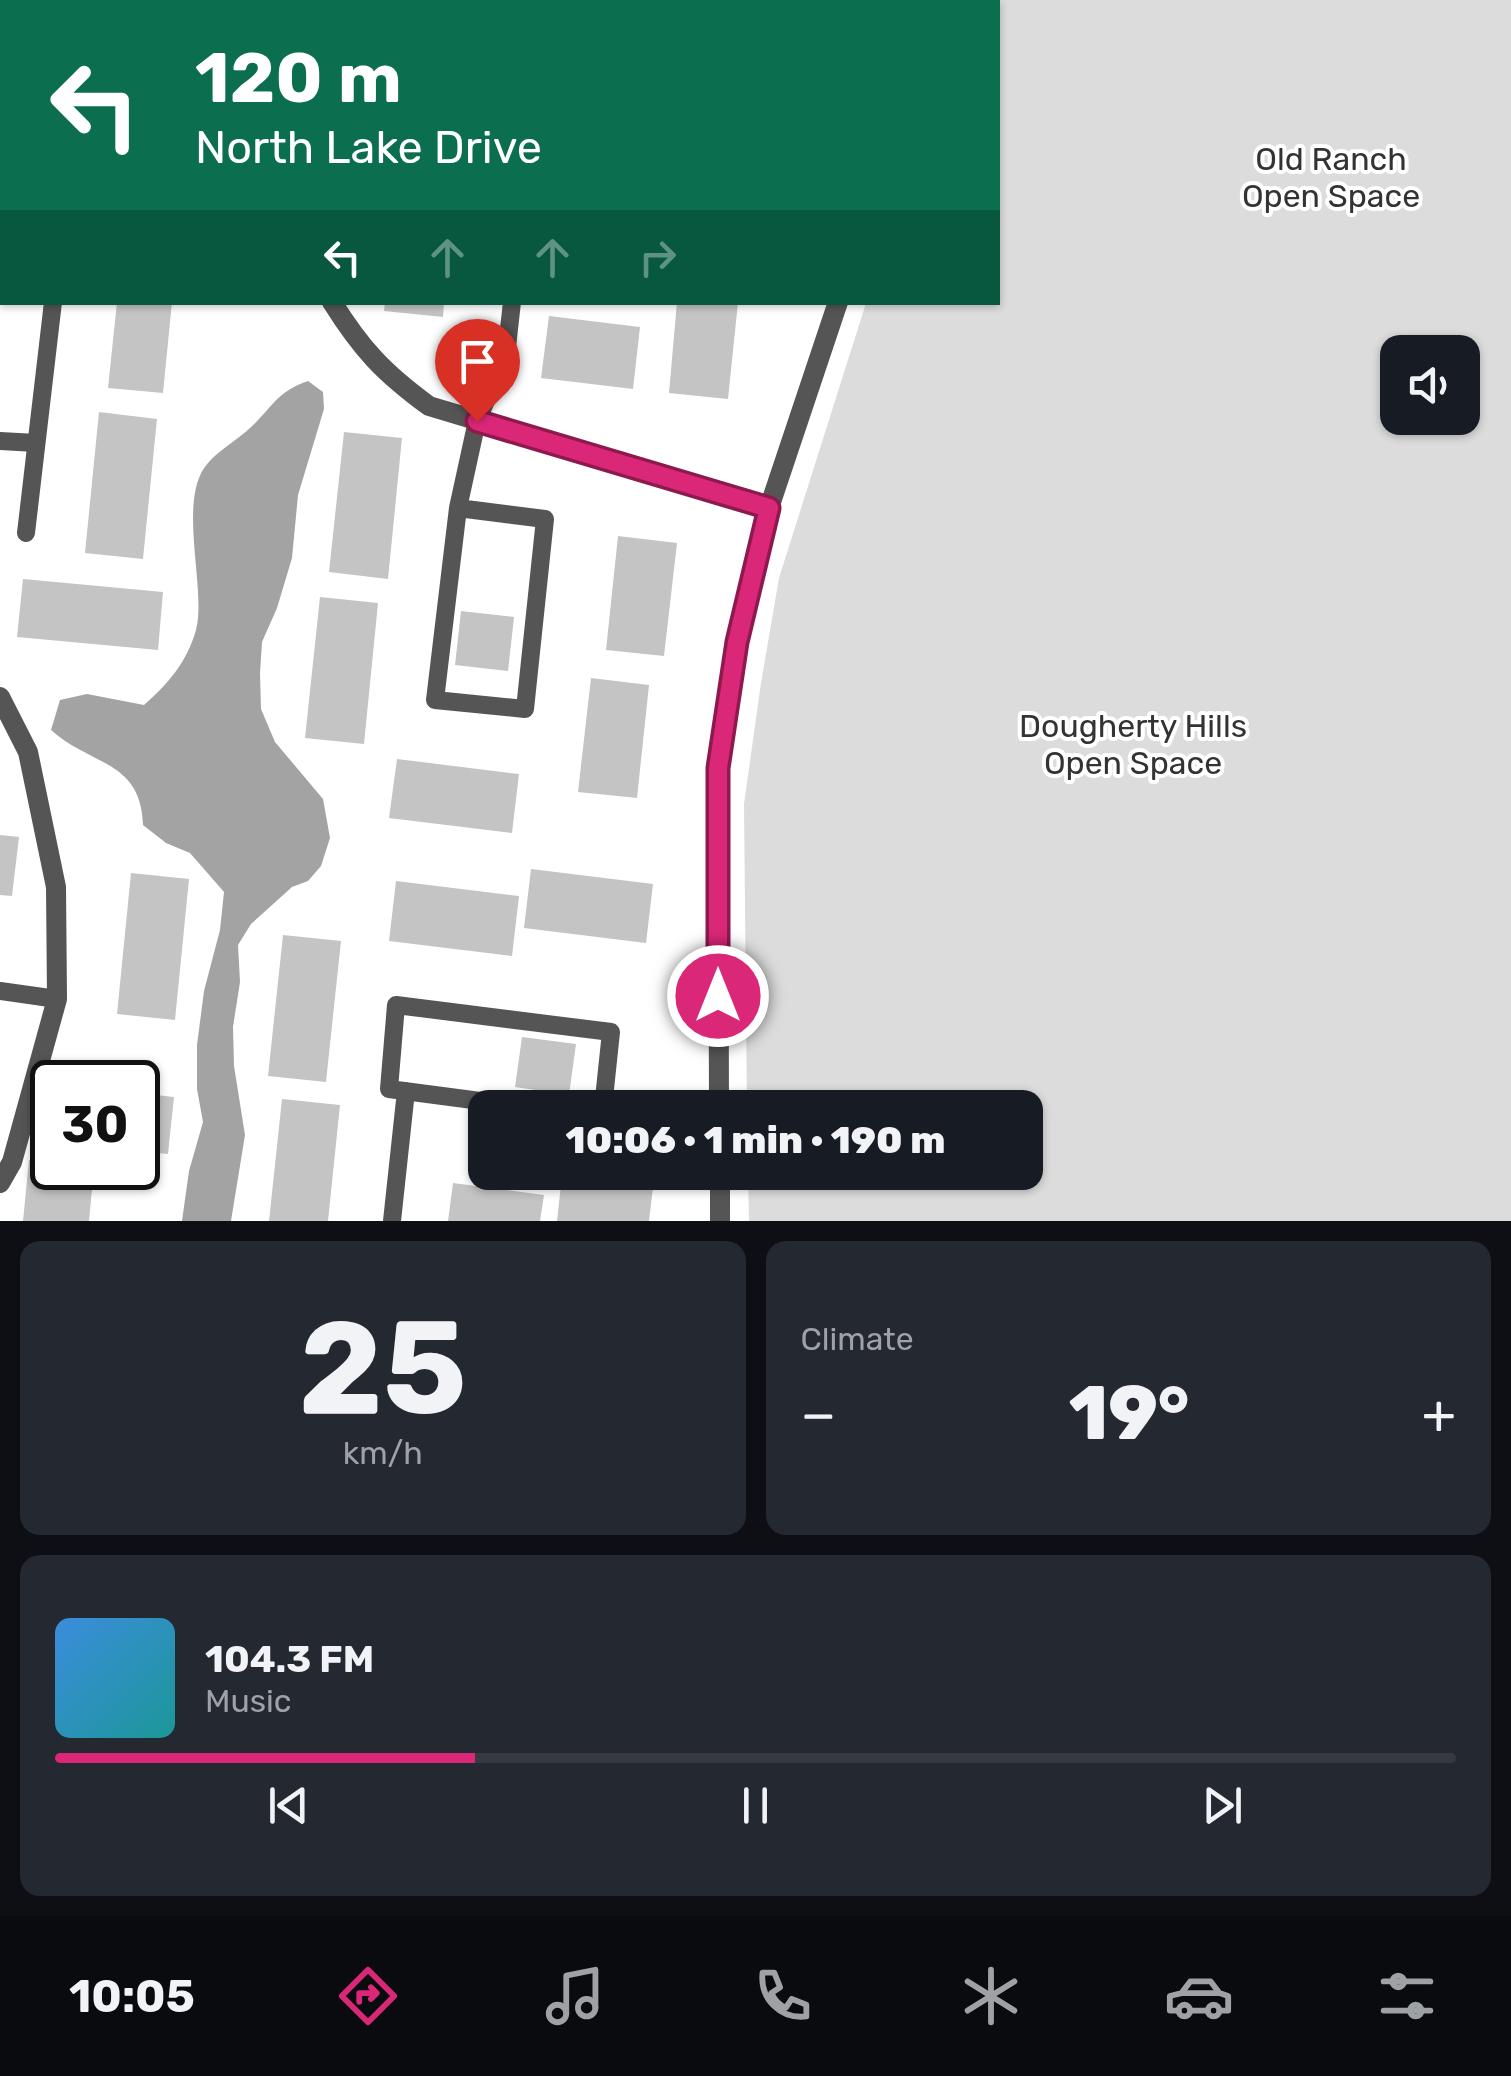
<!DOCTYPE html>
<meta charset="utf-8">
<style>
:root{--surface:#171b24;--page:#242831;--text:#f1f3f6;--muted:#9ea1a6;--line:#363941;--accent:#db2777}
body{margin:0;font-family:Rubik,sans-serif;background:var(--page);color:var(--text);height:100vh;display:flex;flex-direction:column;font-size:38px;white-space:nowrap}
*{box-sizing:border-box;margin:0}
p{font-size:32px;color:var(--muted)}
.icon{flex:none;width:55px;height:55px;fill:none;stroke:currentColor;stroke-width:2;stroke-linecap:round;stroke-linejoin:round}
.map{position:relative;height:1221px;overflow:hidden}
.panel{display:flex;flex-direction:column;gap:20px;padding:20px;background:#0d0f14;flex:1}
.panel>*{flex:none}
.banner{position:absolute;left:0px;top:0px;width:1000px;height:305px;box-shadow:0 2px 8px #0004;background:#0b6e4f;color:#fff;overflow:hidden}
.fabs{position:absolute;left:1380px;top:335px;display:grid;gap:20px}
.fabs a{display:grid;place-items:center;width:100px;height:100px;border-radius:20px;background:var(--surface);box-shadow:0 2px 8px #0004;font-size:50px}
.speed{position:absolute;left:30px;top:1060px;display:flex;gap:20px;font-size:50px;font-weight:700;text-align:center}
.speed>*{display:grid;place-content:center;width:130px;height:130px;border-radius:50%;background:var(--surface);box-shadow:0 2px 8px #0004;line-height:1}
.speed .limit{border:5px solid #111;border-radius:15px;background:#fff;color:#111}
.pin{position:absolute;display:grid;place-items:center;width:85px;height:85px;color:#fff;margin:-102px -42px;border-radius:50% 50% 50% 0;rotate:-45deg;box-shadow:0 0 10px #0007}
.pin .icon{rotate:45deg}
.me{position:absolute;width:110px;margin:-55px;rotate:0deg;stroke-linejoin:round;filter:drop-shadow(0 0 8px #0008)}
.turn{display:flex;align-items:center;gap:35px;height:210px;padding:0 30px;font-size:45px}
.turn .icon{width:130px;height:130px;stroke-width:2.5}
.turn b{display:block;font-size:70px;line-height:85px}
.lanes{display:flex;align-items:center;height:95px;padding:0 30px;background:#0003;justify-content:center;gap:50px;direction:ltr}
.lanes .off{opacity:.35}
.big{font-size:75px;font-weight:800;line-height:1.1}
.panel .tile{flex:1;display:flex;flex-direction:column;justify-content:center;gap:15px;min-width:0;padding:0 35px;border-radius:20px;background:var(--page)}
.panel .dial{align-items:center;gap:0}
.dial b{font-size:130px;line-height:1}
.song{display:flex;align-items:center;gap:30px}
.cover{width:120px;height:120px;border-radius:15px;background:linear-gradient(135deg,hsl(210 70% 55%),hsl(180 70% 35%))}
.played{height:10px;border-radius:5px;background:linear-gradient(90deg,var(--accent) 30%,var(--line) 30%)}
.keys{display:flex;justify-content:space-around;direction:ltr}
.heat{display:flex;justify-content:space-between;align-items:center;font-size:55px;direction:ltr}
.panel .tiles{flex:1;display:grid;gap:20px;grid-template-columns:1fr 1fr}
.tile:last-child{grid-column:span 2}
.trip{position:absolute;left:468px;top:1090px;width:575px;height:100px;border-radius:20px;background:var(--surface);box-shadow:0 2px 8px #0004;font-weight:800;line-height:100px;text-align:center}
.tabs{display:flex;height:160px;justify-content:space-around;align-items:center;background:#090b0e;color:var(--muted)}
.tabs .icon{width:70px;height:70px}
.tabs .on{color:var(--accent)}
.tabs b{font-size:45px;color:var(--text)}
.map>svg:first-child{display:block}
</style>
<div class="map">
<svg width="1511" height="1221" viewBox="0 0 1511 1221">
<rect width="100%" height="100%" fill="#fff"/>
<path fill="#dcdcdc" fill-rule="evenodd" d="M 997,0 L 1511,0 L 1511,1221 L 749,1221 L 748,1173 L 1025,1172 L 1025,1108 L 747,1107 L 744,804 L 761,683 L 779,578 L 866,303 L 998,302 ZM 1398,352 L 1462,352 L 1462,418 L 1398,418 Z"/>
<path fill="#a3a3a3" d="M 308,381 L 323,392 L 324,409 L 298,495 L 292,558 L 277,608 L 262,642 L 260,673 L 261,709 L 275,742 L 323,799 L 330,838 L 321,866 L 308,881 L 292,887 L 251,924 L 238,945 L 240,982 L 233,1027 L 234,1066 L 245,1135 L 231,1221 L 182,1221 L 189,1171 L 203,1122 L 197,1089 L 197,1045 L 204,991 L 220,930 L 224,892 L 190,853 L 166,843 L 143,825 C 141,760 91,766 51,730 L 60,700 L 87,694 L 144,705 C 168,684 187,662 196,630 C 207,589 176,498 208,463 C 219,450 237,440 250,428 C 273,407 276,392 308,381 Z"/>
<path fill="#c4c4c4" d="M 117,302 L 172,302 L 163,393 L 108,388 Z
M 385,302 L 444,302 L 443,317 L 384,311 Z
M 677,302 L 738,302 L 728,399 L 669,393 Z
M 549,316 L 640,327 L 633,389 L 541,378 Z
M 99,412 L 157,419 L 143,559 L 85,553 Z
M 344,432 L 402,438 L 388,579 L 329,572 Z
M 618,536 L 677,543 L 664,656 L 606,650 Z
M 23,579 L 163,592 L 158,650 L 17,637 Z
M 320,597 L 378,603 L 364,744 L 305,738 Z
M 461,611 L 514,617 L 508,671 L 455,665 Z
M 591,678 L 649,685 L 637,798 L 578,792 Z
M 397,759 L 519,774 L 512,833 L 389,818 Z
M 0,835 L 19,837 L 12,896 L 0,895 Z
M 531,869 L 653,884 L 646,943 L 524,928 Z
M 131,873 L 189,879 L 175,1020 L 117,1014 Z
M 396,881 L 519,896 L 512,956 L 389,941 Z
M 283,935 L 341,941 L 326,1082 L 268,1076 Z
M 522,1037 L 576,1044 L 569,1095 L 515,1087 Z
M 138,1093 L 174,1097 L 168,1154 L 138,1151 Z
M 282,1099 L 340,1105 L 328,1221 L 269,1221 Z
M 29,1160 L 52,1162 L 52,1168 L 94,1168 L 89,1221 L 23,1221 Z
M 562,1176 L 653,1187 L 649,1221 L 557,1221 Z
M 453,1183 L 544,1195 L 540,1221 L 448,1221 Z"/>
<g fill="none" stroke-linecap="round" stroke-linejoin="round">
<path stroke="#555" stroke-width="18" d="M 126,0 L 143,2
M 0,10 L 2,10
M 0,122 L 2,96
M 0,201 L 2,204
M 0,441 L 36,443
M 458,508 L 545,519 L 525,709 L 435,700 L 458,508 L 477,421 L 506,356 L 512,302
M 26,533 L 53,302
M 0,991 L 57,999
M 534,1108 L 389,1089 L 396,1005 L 611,1032 L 603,1108
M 392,1221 L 406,1091"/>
<path stroke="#555" stroke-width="20" d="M 961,2 L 962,0
M 0,284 L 2,280
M 332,302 C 362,350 384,373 429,406 L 769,508
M 0,697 L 28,752 L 56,887 L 57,999 L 12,1162 L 0,1183
M 719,1108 L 718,767 L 737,642 L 769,508 L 838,302
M 720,1172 L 720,1221"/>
</g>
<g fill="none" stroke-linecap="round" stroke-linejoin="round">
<g stroke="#8e194d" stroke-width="25">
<path id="route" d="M 477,421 L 769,508 L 737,642 L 718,768 L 718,996"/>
</g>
<use href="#route" stroke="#db2777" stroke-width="18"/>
</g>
<g text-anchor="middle" stroke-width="8" stroke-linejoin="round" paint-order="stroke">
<g font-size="32" fill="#333" stroke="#fff">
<text x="1331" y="170">Old Ranch<tspan x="1331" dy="37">Open Space</tspan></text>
<text x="1133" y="737">Dougherty Hills<tspan x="1133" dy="37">Open Space</tspan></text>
</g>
</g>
</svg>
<div class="fabs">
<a><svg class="icon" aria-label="sound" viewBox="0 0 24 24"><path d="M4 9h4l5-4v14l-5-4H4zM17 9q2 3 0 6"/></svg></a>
</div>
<div class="speed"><div class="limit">30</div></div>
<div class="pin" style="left:477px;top:421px;background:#d93025"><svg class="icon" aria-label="arrive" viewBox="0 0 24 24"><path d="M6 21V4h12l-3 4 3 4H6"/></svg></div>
<svg class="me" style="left:718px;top:996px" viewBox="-20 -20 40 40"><circle r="17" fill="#db2777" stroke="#fff" stroke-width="3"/><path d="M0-11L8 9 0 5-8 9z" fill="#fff"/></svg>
<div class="trip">10:06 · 1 min · 190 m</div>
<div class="banner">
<div class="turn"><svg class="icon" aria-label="left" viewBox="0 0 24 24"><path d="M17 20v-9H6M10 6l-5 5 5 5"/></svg><div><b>120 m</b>North Lake Drive</div></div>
<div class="lanes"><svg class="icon" aria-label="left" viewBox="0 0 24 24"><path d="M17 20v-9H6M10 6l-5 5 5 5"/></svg><svg class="icon off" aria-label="ahead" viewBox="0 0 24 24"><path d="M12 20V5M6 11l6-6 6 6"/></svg><svg class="icon off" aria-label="ahead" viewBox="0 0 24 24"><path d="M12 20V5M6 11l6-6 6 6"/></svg><svg class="icon off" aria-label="right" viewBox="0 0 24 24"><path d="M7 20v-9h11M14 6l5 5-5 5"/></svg></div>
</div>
</div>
<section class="panel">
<div class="tiles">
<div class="tile dial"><b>25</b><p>km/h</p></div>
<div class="tile"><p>Climate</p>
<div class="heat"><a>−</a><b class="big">19°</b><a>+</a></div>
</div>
<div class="tile">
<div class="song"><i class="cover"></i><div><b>104.3 FM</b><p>Music</p></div></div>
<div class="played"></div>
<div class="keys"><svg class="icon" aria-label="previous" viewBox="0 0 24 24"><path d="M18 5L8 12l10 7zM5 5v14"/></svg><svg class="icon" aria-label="pause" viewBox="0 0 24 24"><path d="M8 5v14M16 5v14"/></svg><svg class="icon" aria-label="next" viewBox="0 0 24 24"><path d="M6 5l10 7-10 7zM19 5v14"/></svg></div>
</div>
</div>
</section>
<nav class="tabs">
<b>10:05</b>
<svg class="icon on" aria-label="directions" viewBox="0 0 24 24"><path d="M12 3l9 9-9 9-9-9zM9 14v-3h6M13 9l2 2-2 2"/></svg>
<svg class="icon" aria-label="music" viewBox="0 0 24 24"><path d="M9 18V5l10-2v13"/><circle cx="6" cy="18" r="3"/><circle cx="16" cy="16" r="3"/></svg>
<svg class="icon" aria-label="phone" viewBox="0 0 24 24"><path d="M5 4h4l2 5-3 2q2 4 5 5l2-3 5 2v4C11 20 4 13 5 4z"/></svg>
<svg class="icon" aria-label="climate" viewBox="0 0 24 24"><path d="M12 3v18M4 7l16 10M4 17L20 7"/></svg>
<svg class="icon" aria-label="car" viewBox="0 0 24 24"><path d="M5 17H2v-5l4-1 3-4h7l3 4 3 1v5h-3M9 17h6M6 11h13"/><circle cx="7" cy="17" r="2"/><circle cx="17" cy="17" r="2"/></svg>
<svg class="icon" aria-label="filters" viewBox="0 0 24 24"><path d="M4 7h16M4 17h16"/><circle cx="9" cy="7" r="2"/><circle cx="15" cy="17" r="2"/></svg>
</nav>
